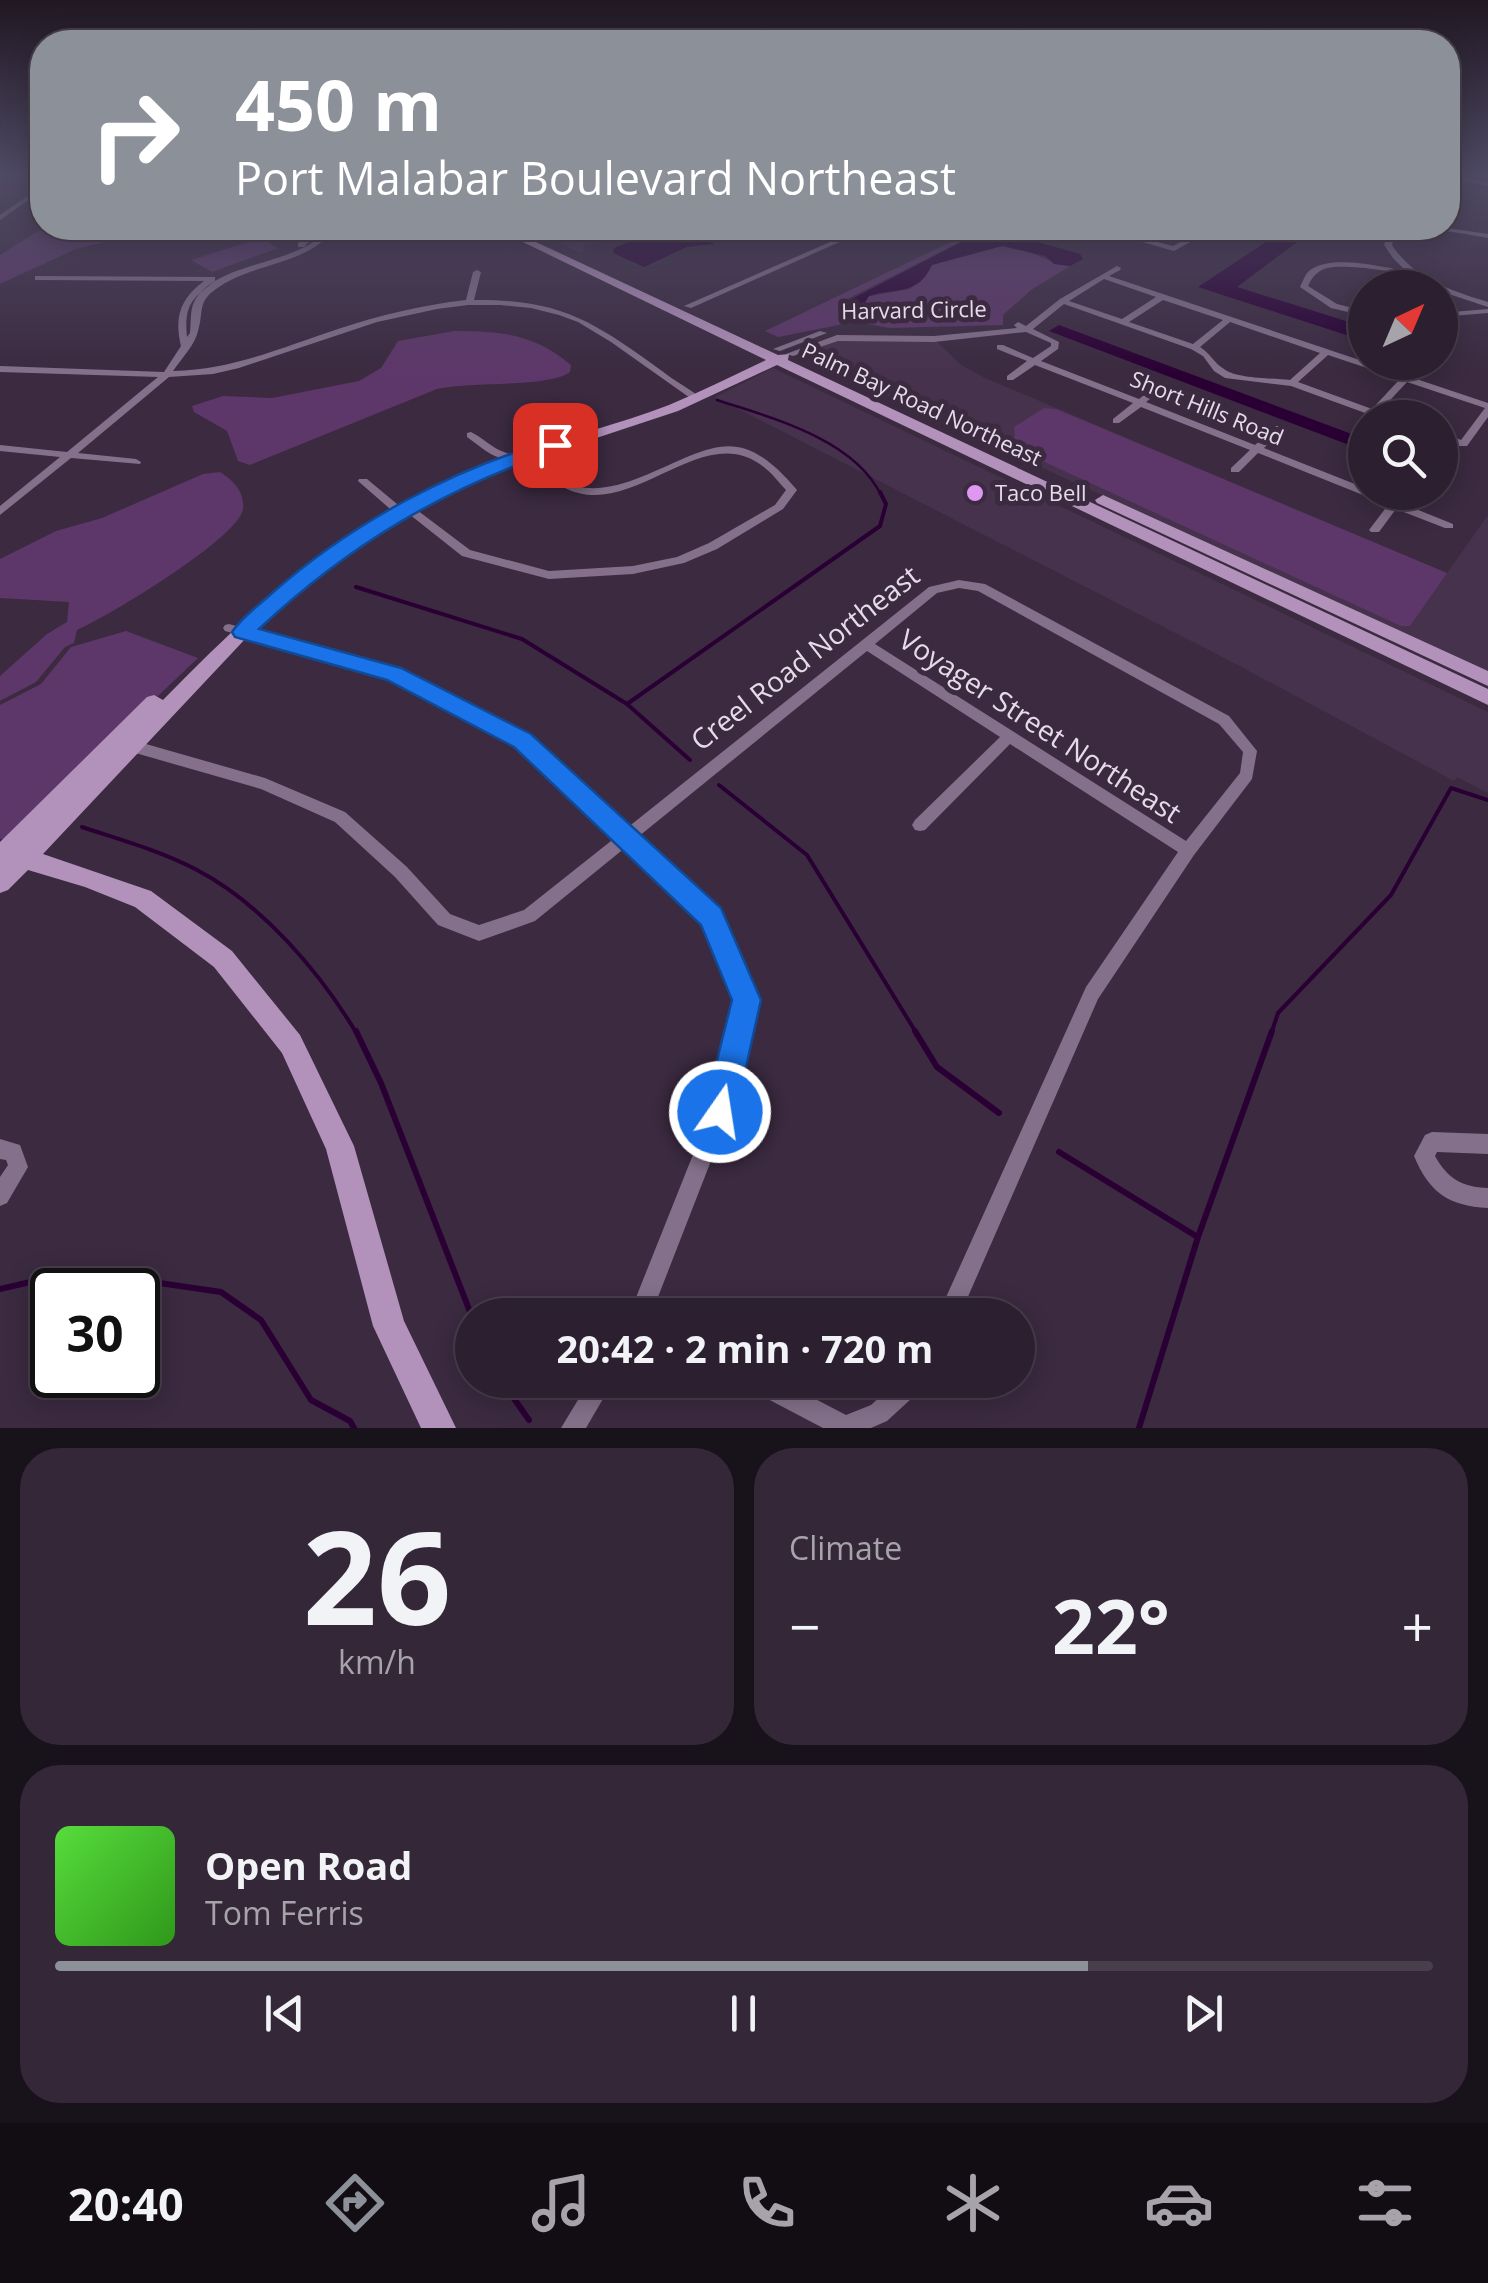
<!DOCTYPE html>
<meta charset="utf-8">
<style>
:root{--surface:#2c2030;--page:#342838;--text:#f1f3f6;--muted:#a6a3ab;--line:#483e4c;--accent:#8c9099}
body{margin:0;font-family:"Open Sans",sans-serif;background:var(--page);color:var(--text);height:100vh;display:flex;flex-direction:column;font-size:38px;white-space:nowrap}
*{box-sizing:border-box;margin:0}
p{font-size:32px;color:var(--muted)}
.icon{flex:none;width:55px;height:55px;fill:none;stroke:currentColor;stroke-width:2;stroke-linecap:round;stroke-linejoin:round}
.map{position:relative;height:1428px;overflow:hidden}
.drawer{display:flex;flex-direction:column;gap:20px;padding:20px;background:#18121a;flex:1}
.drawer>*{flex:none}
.hud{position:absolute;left:30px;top:30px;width:1430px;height:210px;border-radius:40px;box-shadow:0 5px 25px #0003,0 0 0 2px var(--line);background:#8c9099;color:#fff;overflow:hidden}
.needle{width:65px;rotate:44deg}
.buttons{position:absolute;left:1348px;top:270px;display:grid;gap:20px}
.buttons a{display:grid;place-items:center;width:110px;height:110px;border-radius:50%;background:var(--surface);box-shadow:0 5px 25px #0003,0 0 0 2px var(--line);font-size:50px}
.speed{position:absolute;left:30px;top:1268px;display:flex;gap:20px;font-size:50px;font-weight:700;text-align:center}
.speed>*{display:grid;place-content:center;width:130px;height:130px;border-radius:50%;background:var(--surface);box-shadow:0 5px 25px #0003,0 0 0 2px var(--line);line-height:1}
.speed .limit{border:5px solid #111;border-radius:15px;background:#fff;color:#111}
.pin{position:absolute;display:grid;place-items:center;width:85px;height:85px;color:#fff;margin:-42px;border-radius:20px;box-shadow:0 5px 15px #0006}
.me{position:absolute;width:110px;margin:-55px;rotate:13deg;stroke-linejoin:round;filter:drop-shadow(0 0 8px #0008)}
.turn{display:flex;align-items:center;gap:35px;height:210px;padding:0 40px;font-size:45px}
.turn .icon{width:130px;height:130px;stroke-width:2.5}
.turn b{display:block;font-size:70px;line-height:85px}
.big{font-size:75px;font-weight:700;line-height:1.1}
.drawer .card{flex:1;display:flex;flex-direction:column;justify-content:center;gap:15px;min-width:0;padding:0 35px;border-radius:40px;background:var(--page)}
.drawer .dial{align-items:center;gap:0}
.dial b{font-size:130px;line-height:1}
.song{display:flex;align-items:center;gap:30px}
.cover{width:120px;height:120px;border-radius:15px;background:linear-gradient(135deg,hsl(110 70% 55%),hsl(110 70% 35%))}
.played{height:10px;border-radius:5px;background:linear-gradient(90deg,var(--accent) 75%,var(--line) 75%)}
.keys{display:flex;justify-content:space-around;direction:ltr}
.heat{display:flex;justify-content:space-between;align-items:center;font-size:55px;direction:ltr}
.drawer .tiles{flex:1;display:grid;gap:20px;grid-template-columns:1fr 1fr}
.card:last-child{grid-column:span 2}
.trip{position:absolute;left:455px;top:1298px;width:580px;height:100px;border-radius:50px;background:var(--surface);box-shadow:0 5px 25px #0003,0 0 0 2px var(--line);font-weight:700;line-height:100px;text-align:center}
.dock{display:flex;height:160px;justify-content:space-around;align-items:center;background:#120d13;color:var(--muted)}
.dock .icon{width:70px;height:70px}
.dock .selected{color:var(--accent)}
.dock b{font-size:45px;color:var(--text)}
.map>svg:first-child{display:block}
</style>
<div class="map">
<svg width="1488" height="1428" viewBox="0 0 1488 1428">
<rect width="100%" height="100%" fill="#3b2a40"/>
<path fill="#47324d" d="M 543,228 L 637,228 L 582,247 L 585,251 L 580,253 L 534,231 Z
M 837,338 L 934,339 L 961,365 L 985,378 L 1447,573 L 1488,515 L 1488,673 L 804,358 L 802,353 Z
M 773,368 L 1488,712 L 1488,793 L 1457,777 L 1454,781 L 1232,662 L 715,397 Z"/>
<path fill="#5d3769" d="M 43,228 L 162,228 L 76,249 L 0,284 L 0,255 Z
M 980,228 L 988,228 L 843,301 L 910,289 L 931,265 L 1002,246 C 1028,247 1046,263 1070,266 L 1031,290 L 1003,315 L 1003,325 L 890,328 L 845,320 L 839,325 L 778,337 L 765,331 Z
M 262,238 L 278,248 L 212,272 L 191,260 Z
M 454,331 C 501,331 534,334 571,365 L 570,372 C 549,388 470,381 437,389 L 250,465 L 238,461 L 227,431 L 194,412 L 192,406 L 223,396 L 272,398 L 359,381 L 381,368 L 398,341 Z
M 1044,408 L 1056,409 L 1447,573 L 1410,626 L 1401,626 L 999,441 L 1015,436 L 1014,427 Z
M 220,472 C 233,480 245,492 243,509 C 239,538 107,617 77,630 L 74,643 L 65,647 L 36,682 L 0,701 L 0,676 L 47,634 L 67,622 L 69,602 L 0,598 L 0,559 L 56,531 L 102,518 L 203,474 Z
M 126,631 L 198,658 L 6,840 L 0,839 L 0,705 L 41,684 L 71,647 Z"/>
<path fill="#2a0034" d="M 690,228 L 700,229 L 714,244 L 687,247 L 644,267 L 613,253 L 614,248 L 651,233 Z
M 988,228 L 1080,254 L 1083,259 L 1070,266 L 1054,264 L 1045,256 L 1002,246 L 932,265 C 918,296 897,287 869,296 L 861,309 L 842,304 Z
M 1287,228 L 1316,228 L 1237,287 L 1365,327 L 1365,341 L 1198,287 Z
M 1059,325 L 1365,439 L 1365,451 L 1049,331 Z"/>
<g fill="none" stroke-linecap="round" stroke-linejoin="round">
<path stroke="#2a0034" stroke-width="2.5" d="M 717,400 C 772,418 854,439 881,495"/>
<path stroke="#2a0034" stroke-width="4" d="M 356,587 L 522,639 L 627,704 L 690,760
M 627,704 L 880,526 L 886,504 L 880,492
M 719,785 L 807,855 L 917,1034
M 82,827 C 121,840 161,851 197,870 C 262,904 320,972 357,1034
M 1271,1034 L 1278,1013 L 1391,895 L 1451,788 L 1488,800"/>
<path stroke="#2a0034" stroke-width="6" d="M 356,1031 L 381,1083 L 472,1317
M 915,1031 L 937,1067 L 999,1113
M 1059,1152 L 1196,1236
M 0,1289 L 77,1271 L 221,1292 L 261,1320 L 311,1400 L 350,1421 L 354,1428
M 501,1380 L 529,1420
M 1139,1428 L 1198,1237 L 1272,1031"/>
<path fill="#84708a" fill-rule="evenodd" d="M 1448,174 L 1488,182 L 1488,186 L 1448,177 Z
M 42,186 L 42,191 L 0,220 L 0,215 Z
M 314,228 L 322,228 L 304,247 L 298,247 L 298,243 Z
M 328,228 L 335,228 C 308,266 252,262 216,289 C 197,302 204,312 198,331 C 195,345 181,359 173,371 C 235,369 280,348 338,329 C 380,315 422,305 466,300 L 473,272 L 477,270 L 481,272 L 474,300 C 562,299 594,322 662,371 C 674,381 689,388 701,398 L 693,400 L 611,342 L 578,322 L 559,315 L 531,308 L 500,305 L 468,305 L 437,309 L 377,322 L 239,368 L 213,374 L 169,377 L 78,453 L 136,459 L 141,462 L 140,464 L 71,458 L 0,515 L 0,506 L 60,457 L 0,451 L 0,445 L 67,452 L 158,377 L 0,372 L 0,366 L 164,372 L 181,346 C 174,317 180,299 204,281 L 38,280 L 35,280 L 35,276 L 215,277 L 215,281 C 191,299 184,306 187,337 L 190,333 C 191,324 190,310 194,302 C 217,259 300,267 328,228 Z
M 862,228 L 871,228 L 691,308 L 684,306 Z
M 1093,228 L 1103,228 L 1173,246 L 1207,228 L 1215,228 L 1174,251 Z
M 1411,228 L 1447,228 L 1488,234 L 1488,238 C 1451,232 1432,226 1394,237 L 1392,245 C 1413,278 1452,291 1488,302 L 1488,307 L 1443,292 L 1440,290 L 1440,288 C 1428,287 1422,279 1411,276 C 1393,271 1340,263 1324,269 C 1315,273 1312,278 1308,286 L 1337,304 L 1365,311 L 1365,316 L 1331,308 L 1300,287 C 1302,283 1305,275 1308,272 C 1327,253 1382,267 1406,271 L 1393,258 L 1384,245 L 1388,234 Z
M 1117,266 L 1121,268 L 1120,270 L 1109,276 L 1488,403 L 1488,417 L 1467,446 L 1459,446 L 1440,438 L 1440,432 L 1461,440 L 1485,408 L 1407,382 L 1380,411 L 1394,418 L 1379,418 L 1291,386 L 1225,378 L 1214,371 L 1203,356 L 1191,349 L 1064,304 L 1033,329 L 1059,342 L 1058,349 L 1041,361 L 1139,399 L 1161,382 L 1167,382 L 1167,386 L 1146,402 L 1255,445 L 1276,426 L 1282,426 L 1282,430 L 1264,448 L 1365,488 L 1365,492 L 1376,492 L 1392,499 L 1397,492 L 1408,492 L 1401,503 L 1453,524 L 1453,528 L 1445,528 L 1396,509 L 1379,532 L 1371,532 L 1369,530 L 1388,505 L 1258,453 L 1239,472 L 1231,472 L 1231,468 L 1250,450 L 1141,407 L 1119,423 L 1113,423 L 1113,419 L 1133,403 L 1035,365 L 1013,380 L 1007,380 L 1007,376 L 1027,361 L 997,349 L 997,345 L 1003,345 L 1033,358 L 1051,346 L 1051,343 L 1026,332 L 934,342 L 838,341 L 793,356 L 786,354 L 837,335 L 934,336 L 1017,328 L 1014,325 L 1018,322 L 1026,326 L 1060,299 ZM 1104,279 L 1156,297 L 1122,319 L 1069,301 ZM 1163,300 L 1223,320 L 1193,344 L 1129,322 ZM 1230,322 L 1320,353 L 1290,380 C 1273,378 1237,379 1224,369 C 1214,363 1210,353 1200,347 ZM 1328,355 L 1400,379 L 1372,409 L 1298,382 Z
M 1488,309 L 1488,313 L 1440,317 L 1440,313 Z
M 820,331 L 827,333 L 780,351 L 773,349 Z
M 471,432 C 482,437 492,448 504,452 C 514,456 523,457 533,461 C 551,470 567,487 588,488 C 606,489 624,484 641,477 C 712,448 738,420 797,490 L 783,509 L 717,549 L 684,563 L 633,574 L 549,579 L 462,556 L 409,514 L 389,508 L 358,481 L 359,479 L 367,479 L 397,504 L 417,510 L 470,550 L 549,571 L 633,566 L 677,557 L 709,543 L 775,505 L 786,490 C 779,483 773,474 765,468 C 712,423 651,497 592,495 C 567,494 550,479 529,467 C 519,462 510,461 500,458 C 488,454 478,445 467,437 L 467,433 Z
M 959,580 L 985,584 L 1229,716 L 1257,751 L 1252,779 L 1194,855 L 1098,999 L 960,1315 L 938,1315 L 1086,987 L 1178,852 L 1010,744 L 925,830 L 920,831 L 915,830 L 912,825 L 915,820 L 1000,737 L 867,651 L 638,837 L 717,911 L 756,1000 L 730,1112 L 651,1315 L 629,1315 L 710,1112 L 738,1000 L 705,921 L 626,847 L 535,921 L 479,941 L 438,925 L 395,877 L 335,822 L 261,789 L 125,750 L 120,748 L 118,744 L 120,740 L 125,738 L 265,778 L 345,812 L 407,867 L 450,914 L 479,925 L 524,910 L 616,837 L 518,744 L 390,678 L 225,631 L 223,628 L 225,625 L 229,624 L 399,671 L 528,736 L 627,828 L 929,587 ZM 959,588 L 978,591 L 1219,724 L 1243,752 L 1240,773 L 1186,841 L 875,644 L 937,593 Z
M 1432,1132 L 1488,1134 L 1488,1154 L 1437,1152 L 1435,1156 C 1448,1179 1462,1187 1488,1188 L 1488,1208 C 1448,1206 1429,1192 1414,1156 L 1425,1135 Z
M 0,1139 L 20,1145 L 28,1167 L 7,1203 L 0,1206 L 0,1177 L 8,1165 L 6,1160 L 0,1159 Z
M 590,1380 L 614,1380 L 586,1428 L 561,1428 Z
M 744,1380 L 779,1380 L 846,1415 L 871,1405 L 898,1380 L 926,1380 L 923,1388 L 887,1421 L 871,1428 L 823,1428 L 747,1388 Z"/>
<path fill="#b292bb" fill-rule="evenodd" d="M 494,228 L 506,228 L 778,355 L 789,354 L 788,360 L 1488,689 L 1488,705 L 777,365 L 678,411 L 485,475 L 409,513 L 354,547 L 311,579 L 248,636 L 43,854 L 151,891 L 232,951 L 300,1035 L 354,1146 L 404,1321 L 456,1428 L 421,1428 L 373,1326 L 326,1149 L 282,1053 L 214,967 L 135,907 L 85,887 L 28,870 L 8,890 L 0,893 L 0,842 L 147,697 L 154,695 L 163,700 C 259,602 344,524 473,470 C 536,443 605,430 669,405 C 702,391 734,375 766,360 Z
M 1103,495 L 1488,671 L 1488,686 L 1097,503 L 1095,500 Z"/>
</g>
<linearGradient id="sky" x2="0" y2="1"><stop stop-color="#201723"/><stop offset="0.47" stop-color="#4f4a64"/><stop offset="1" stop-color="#4f4a64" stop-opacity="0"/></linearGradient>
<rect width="1488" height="374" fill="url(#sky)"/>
<path fill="#1a73e8" stroke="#114b97" stroke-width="2.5" d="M 555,440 L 561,442 L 561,449 C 443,489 350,544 259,629 L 401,668 L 531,734 L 721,908 L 761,1000 L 736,1112 L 731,1124 L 720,1128 L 709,1124 L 704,1112 L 732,1000 L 701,925 L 514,747 L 387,680 L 235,637 L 232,632 C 242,617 258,606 271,594 C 350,524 453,468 555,440 Z"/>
<circle fill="#de98f2" stroke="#3b2a40" stroke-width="4" cx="975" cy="493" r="10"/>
<g text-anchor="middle" stroke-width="10" stroke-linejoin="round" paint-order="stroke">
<g font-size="22" fill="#e6dce9" stroke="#3b2a40">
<text transform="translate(914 310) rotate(-1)" y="8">Harvard Circle</text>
<text transform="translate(922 404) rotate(25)" y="8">Palm Bay Road Northeast</text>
<text transform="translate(1207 408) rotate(22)" y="8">Short Hills Road</text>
</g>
<g font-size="22" fill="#e6dce9" stroke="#3b2a40" text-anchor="start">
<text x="995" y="501">Taco Bell</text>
</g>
<g font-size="28" fill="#e6dce9" stroke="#3b2a40">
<text transform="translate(805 658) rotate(-38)" y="10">Creel Road Northeast</text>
<text transform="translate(1040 726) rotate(33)" y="10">Voyager Street Northeast</text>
</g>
</g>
</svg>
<div class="buttons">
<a><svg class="needle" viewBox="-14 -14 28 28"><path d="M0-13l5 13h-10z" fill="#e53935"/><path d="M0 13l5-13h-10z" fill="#a6a3ab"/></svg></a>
<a><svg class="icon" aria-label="search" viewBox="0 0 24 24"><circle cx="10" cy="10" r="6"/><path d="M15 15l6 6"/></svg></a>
</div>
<div class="speed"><div class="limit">30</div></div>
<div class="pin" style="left:555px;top:445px;background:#d93025"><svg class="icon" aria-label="arrive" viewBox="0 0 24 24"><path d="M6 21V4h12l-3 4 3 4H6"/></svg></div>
<svg class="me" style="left:720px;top:1112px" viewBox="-20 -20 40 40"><circle r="17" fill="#1a73e8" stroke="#fff" stroke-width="3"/><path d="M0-11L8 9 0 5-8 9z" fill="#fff"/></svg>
<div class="trip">20:42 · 2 min · 720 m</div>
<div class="hud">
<div class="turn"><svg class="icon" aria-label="right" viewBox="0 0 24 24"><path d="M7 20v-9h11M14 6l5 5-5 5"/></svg><div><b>450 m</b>Port Malabar Boulevard Northeast</div></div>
</div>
</div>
<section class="drawer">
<div class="tiles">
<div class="card dial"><b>26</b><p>km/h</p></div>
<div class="card"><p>Climate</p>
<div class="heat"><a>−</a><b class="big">22°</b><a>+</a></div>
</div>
<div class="card">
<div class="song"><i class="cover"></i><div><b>Open Road</b><p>Tom Ferris</p></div></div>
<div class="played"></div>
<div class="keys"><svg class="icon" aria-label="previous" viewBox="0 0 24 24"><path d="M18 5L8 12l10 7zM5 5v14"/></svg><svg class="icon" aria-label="pause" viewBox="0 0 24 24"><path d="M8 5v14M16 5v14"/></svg><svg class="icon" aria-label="next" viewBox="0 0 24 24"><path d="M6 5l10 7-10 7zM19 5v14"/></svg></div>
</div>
</div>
</section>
<nav class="dock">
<b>20:40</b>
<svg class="icon selected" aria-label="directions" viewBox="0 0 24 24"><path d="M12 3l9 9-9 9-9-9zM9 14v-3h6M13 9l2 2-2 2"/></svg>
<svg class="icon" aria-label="music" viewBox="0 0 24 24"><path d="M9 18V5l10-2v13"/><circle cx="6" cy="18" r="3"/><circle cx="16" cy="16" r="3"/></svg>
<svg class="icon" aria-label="phone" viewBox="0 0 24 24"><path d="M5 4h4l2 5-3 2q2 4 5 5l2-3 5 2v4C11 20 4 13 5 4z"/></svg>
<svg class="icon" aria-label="climate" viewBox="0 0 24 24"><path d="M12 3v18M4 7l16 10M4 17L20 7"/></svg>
<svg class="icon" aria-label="car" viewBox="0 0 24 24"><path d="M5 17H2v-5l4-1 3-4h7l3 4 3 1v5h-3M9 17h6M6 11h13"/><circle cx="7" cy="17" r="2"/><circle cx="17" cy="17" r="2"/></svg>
<svg class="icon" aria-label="filters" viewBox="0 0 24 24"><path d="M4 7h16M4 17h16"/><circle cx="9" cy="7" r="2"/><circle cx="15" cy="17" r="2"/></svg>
</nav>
